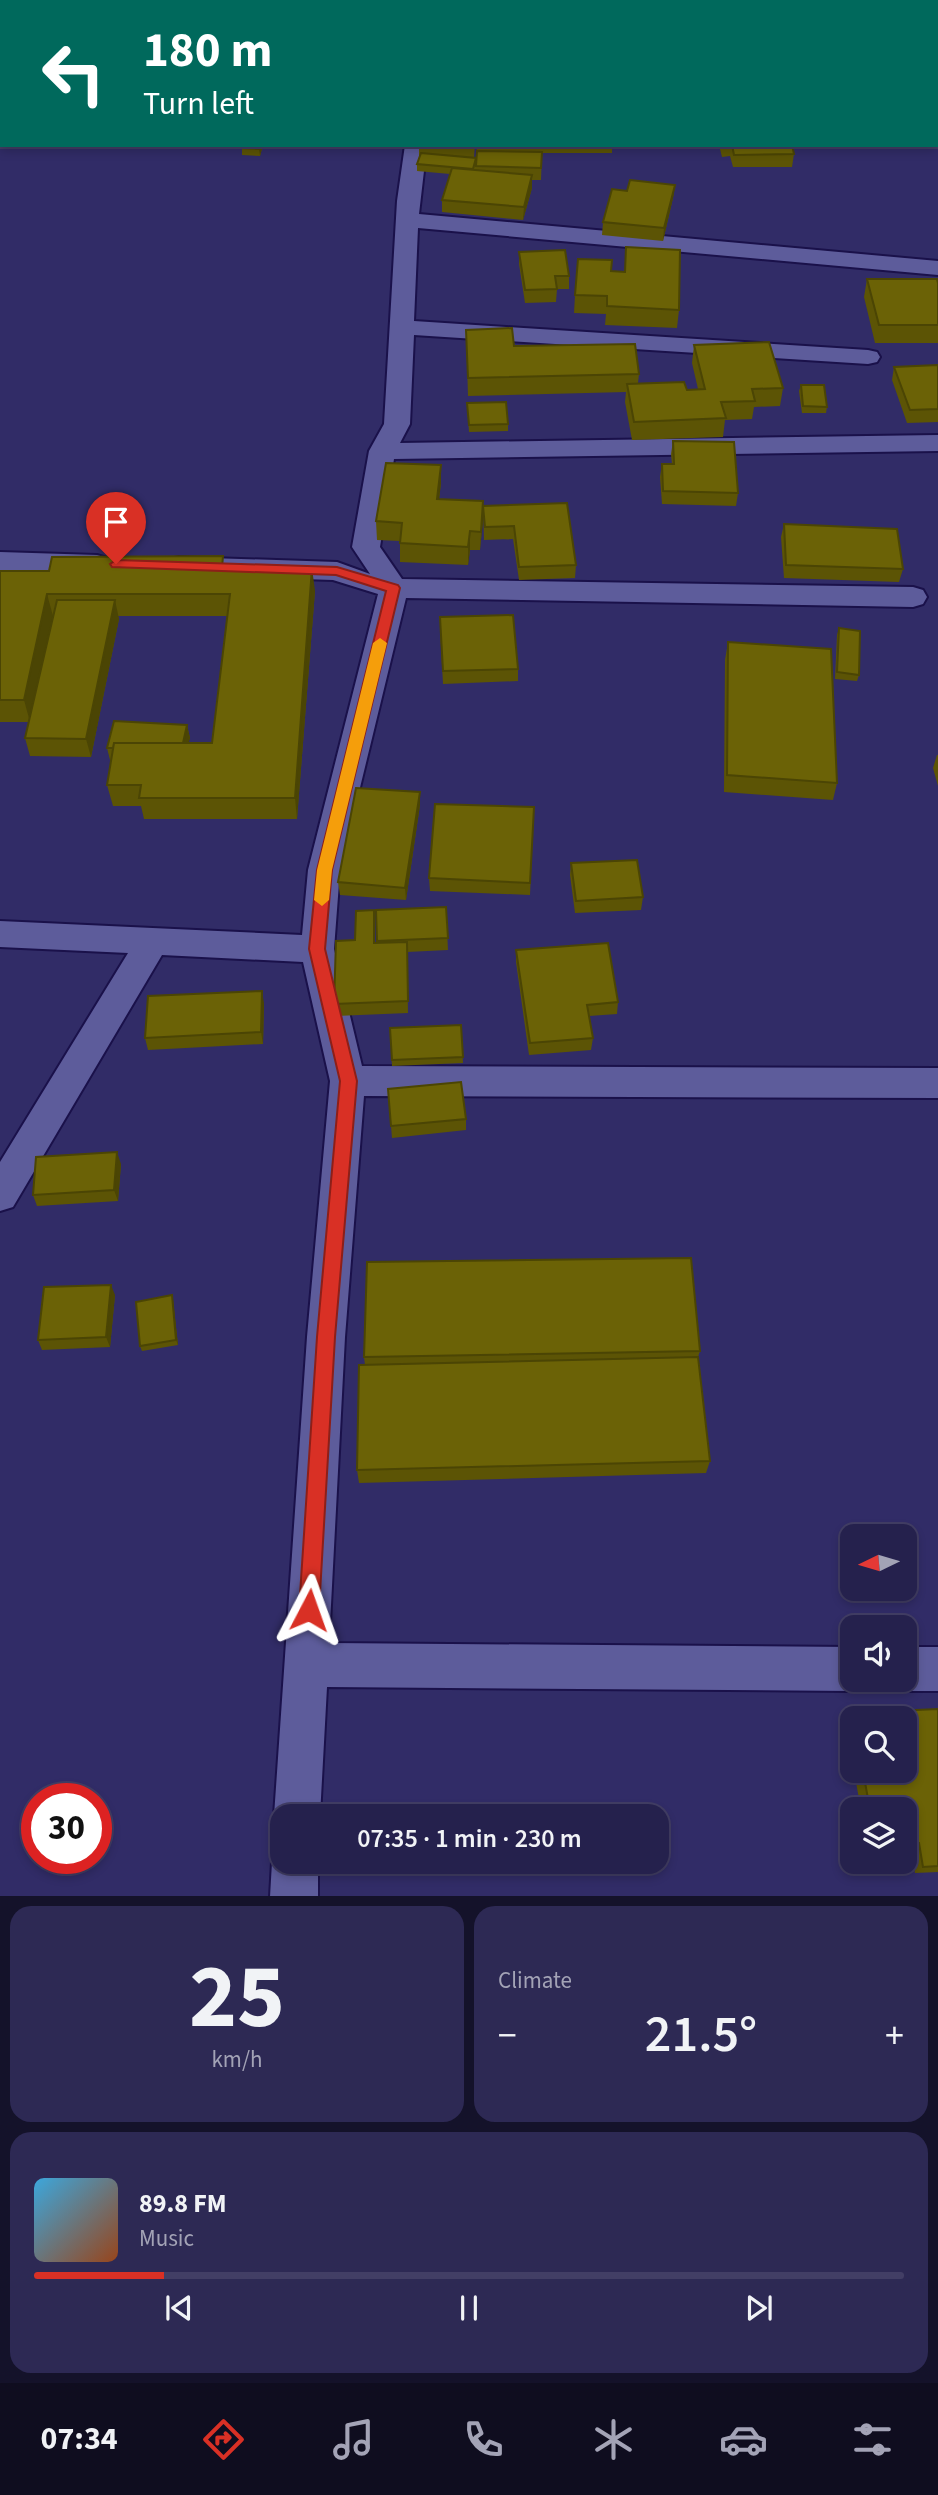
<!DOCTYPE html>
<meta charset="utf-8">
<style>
:root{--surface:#25214d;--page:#2d2954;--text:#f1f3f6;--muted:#a3a3b6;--line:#423e65;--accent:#d93025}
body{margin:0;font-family:"Source Sans 3",sans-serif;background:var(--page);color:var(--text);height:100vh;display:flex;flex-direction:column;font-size:26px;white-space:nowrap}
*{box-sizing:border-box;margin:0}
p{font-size:23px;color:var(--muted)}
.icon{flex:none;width:38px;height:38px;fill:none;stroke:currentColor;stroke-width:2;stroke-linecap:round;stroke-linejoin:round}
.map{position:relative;height:1896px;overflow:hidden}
.side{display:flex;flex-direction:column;gap:10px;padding:10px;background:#14122a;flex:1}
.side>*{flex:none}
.hud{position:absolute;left:0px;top:0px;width:938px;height:147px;box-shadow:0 4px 10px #0003,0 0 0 2px var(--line);background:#00695c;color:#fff;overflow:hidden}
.needle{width:46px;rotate:265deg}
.fabs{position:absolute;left:840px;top:1524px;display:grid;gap:14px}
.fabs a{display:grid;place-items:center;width:77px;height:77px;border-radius:14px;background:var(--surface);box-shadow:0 4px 10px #0003,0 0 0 2px var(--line);font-size:35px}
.speed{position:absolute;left:21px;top:1783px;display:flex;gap:14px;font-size:35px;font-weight:700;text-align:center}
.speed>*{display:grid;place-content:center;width:91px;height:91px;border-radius:50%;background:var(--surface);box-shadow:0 4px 10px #0003,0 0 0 2px var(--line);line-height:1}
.speed .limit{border:10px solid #d22;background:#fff;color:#111}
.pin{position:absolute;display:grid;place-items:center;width:60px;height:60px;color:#fff;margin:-72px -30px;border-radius:50% 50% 50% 0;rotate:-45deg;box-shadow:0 0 7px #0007}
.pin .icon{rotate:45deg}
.me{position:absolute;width:77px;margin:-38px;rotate:4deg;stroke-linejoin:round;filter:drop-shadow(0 0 5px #0008)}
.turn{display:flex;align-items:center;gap:24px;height:147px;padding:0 28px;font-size:32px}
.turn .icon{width:91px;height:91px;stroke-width:2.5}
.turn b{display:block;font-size:49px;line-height:60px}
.big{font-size:52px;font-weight:600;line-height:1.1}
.side .tile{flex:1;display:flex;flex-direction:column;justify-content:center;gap:10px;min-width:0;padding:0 24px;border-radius:21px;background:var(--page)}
.side .dial{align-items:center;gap:0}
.dial b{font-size:91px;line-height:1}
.song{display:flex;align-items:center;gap:21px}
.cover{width:84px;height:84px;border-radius:10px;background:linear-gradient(135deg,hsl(200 70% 55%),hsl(20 70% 35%))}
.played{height:7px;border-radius:4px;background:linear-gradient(90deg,var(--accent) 15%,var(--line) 15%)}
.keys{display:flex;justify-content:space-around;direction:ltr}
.heat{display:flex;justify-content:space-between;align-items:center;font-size:38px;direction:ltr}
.side .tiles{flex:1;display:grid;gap:10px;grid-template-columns:1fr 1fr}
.tile:last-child{grid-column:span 2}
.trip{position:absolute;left:270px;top:1804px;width:399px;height:70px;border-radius:21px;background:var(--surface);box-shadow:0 4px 10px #0003,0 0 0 2px var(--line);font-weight:600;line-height:70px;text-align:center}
.tabs{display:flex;height:112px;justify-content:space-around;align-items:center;background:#0f0d1f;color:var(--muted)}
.tabs .icon{width:49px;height:49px}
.tabs .active{color:var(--accent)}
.tabs b{font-size:32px;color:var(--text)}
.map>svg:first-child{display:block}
</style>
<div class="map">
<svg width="938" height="1897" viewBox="0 0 938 1897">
<rect width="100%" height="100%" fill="#312c67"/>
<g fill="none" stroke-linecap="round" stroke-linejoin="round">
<g stroke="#1a114a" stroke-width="4">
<path id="street" d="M 425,0 L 445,0 L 424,2 Z
M 936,13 L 938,14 L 938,31 L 936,31 Z
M 405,145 L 427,145 L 419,214 L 938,261 L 938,275 L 418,228 L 414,321 L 868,350 L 877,352 L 880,357 L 877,362 L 868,364 L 414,335 L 410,424 L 400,443 L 938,435 L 938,451 L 394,459 L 380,547 L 402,579 L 913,587 L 923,590 L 927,597 L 923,604 L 913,607 L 406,598 L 340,870 L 334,949 L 362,1066 L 938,1068 L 938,1098 L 364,1096 L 345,1337 L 329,1643 L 852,1647 L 852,1680 L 869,1680 L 867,1684 L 852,1691 L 327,1687 L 320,1816 L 282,1816 L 282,1833 L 274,1816 L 307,1337 L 330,1081 L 303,962 L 162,955 L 13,1207 L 0,1211 L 0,1162 L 128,953 L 0,947 L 0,921 L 302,935 L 308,870 L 378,594 L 333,580 L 179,575 L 169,573 L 165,566 L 169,559 L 179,557 L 337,562 L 370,574 L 352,547 L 369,451 L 384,424 L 397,201 Z
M 0,552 L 97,555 L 107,558 L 111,564 L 107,570 L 97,573 L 0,570 Z
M 905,1647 L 938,1647 L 938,1691 L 905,1691 L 890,1684 L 888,1680 L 905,1680 Z
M 282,1844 L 282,1862 L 318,1862 L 318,1897 L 270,1897 L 272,1862 L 279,1846 Z"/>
</g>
<use href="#street" fill="#5d5c9b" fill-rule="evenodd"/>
</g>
<path fill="#5c5405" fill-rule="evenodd" d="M 622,0 L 687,0 L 687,2 L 622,2 Z
M 243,145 L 263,145 L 260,156 L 242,155 L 242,148 Z
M 419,145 L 475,145 L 474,157 L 476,161 L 477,145 L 612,145 L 612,153 L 542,153 L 541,180 L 532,180 L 532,188 L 523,220 L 442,212 L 442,200 L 450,174 L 417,171 L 417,164 L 419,157 Z
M 643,145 L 675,145 L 644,146 Z
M 719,145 L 792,145 L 794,154 L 792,167 L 733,167 L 730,156 L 722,157 Z
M 675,185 L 673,198 L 663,241 L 602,235 L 603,222 L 627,191 Z
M 519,252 L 569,276 L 569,289 L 557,289 L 556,302 L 525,303 L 519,264 Z
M 612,271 L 679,310 L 677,328 L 605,325 L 606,314 L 574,313 L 575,295 Z
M 867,279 L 938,283 L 938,343 L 875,343 L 864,297 Z
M 466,330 L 514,346 L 639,374 L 638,383 L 687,390 L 698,389 L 692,363 L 694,345 L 783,388 L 780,406 L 754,407 L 752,419 L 725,420 L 723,437 L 632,440 L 625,402 L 626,392 L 468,396 Z
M 938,365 L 938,422 L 907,423 L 892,380 L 894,367 Z
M 801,385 L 827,407 L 826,413 L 802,413 L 799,391 Z
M 467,403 L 508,424 L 508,431 L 469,432 Z
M 673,441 L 738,493 L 736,506 L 662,504 L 660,477 L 662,464 L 672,464 L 671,454 Z
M 441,483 L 439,499 L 483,501 L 483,520 L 480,550 L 470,550 L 468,565 L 400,562 L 400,541 L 377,540 L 376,521 Z
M 483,506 L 576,565 L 575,578 L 519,580 L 513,539 L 484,540 Z
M 784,524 L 903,569 L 899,582 L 784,578 L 781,537 Z
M 225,568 L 315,591 L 297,819 L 144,819 L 141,806 L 113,806 L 107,785 L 111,760 L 110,760 L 107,748 L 187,725 L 190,738 L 188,743 L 212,743 L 228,616 L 118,616 L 119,619 L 91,757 L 30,756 L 25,738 L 29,722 L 0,722 L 0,571 ZM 53,616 L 54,616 L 44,658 Z
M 839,628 L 859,675 L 857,681 L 835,679 L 837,635 Z
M 440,630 L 518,669 L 518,681 L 443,684 Z
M 728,642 L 837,783 L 833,800 L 724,792 L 725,660 Z
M 937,755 L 938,755 L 938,786 L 933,768 Z
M 420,805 L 406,900 L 340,895 L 338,882 Z
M 534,807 L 530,895 L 430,891 L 429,878 Z
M 571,863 L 643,897 L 641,910 L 575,913 L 570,875 Z
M 446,907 L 448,950 L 407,952 L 408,1013 L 336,1016 L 334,1004 L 355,940 L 374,910 L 375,943 L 378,943 L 376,910 Z
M 516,950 L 618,1002 L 617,1014 L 589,1016 L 593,1038 L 591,1050 L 529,1055 L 516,962 Z
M 264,1003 L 263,1044 L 148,1050 L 145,1038 Z
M 461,1025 L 463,1063 L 392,1066 L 390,1028 Z
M 388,1089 L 466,1119 L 466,1130 L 392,1138 Z
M 121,1164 L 118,1201 L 37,1206 L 33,1195 Z
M 115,1295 L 110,1347 L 42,1350 L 38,1340 Z
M 173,1300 L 178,1345 L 142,1351 L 140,1346 Z
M 700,1351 L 698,1357 L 710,1461 L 706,1473 L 359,1483 L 357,1470 L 365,1365 L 364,1357 Z
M 938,1709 L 938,1872 L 915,1873 L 910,1850 L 905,1850 L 905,1810 L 861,1810 L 854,1771 L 905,1771 L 905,1718 L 852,1718 L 852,1759 L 846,1722 L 852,1713 Z"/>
<path fill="#4b4504" d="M 261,145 L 263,145 L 260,156 L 259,149 Z
M 532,175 L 532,188 L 523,220 L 524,207 Z
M 675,185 L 673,198 L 663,241 L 664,228 Z
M 441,465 L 441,483 L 437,517 L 437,499 Z
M 483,501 L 483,520 L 480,550 L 481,532 Z
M 470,531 L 470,550 L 468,565 L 468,547 Z
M 312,568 L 315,591 L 297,819 L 295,798 Z
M 47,594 L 53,616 L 30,722 L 24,700 Z
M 115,600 L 119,619 L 91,757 L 86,739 Z
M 187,725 L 190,738 L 183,764 L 181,752 Z
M 420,792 L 420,805 L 406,900 L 405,888 Z
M 262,991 L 264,1003 L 263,1044 L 261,1032 Z
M 117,1152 L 121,1164 L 118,1201 L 114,1190 Z
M 111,1285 L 115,1295 L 110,1347 L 106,1337 Z
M 172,1295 L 173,1300 L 178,1345 L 176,1340 Z"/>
<path fill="#6b6206" stroke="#4b4504" stroke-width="2" d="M 475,0 L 526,0 L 526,2 L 475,2 Z
M 642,0 L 686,0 L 686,2 L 642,2 Z
M 701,0 L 731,0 L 731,2 L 701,2 Z
M 243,145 L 261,145 L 259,149 L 242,148 Z
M 419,145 L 474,145 L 474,147 Z
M 732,145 L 792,145 L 794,154 L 734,155 Z
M 477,151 L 542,152 L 541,168 L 476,166 Z
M 421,153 L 476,158 L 473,169 L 417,164 Z
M 452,168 L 532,175 L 524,207 L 442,200 Z
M 630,180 L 675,185 L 664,228 L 603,222 L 612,189 L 627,191 Z
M 626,247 L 680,250 L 679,310 L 607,306 L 607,296 L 575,295 L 578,259 L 612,260 L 611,271 L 625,272 Z
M 565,250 L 569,276 L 555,276 L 557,289 L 525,290 L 519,252 Z
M 867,279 L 937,279 L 938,283 L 938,325 L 879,325 Z
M 512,328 L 514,346 L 635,344 L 639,374 L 468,378 L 466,330 Z
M 769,342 L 783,388 L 752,389 L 755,401 L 721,402 L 726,418 L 634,422 L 627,384 L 684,382 L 687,390 L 705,389 L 694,345 Z
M 938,365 L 938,409 L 910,410 L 894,367 Z
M 801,385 L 824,385 L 827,407 L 803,406 Z
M 506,402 L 508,424 L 469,425 L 467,403 Z
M 673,441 L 734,442 L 738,493 L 663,491 L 662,464 L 674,464 Z
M 386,463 L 441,465 L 437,499 L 483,501 L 481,532 L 470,531 L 468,547 L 400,543 L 402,523 L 376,521 Z
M 567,503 L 576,565 L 519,567 L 514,526 L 485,527 L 483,506 Z
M 784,524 L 897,529 L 903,569 L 786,565 Z
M 223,556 L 222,568 L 312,568 L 295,798 L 139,798 L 141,785 L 107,785 L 114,743 L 212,743 L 230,594 L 47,594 L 24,700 L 0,700 L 0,571 L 49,571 L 52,557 Z
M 57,600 L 115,600 L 86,739 L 25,738 Z
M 513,615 L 518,669 L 443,671 L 440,617 Z
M 839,628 L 860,631 L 859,675 L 837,672 Z
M 728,642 L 831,649 L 837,783 L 727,775 Z
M 114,721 L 187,725 L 183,743 L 114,743 L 113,748 L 107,748 Z
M 356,788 L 420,792 L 405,888 L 338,882 Z
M 435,804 L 534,807 L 530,883 L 429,878 Z
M 637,860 L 643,897 L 576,901 L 571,863 Z
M 446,907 L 448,938 L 377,941 L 376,910 Z
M 374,910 L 374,943 L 407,942 L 408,1001 L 334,1004 L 336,941 L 355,940 L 356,911 Z
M 608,943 L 618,1002 L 587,1005 L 593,1038 L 530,1043 L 516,950 Z
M 262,991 L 261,1032 L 145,1038 L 148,996 Z
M 461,1025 L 463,1057 L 392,1060 L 390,1028 Z
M 461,1082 L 466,1119 L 391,1126 L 388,1089 Z
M 117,1152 L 114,1190 L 33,1195 L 36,1157 Z
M 691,1258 L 700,1351 L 364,1357 L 367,1262 Z
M 111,1285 L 106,1337 L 38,1340 L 44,1287 Z
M 172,1295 L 176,1340 L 140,1346 L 136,1302 Z
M 698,1357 L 710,1461 L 357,1470 L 359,1365 Z
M 938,1709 L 938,1866 L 923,1867 L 919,1843 L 905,1843 L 905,1810 L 870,1810 L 863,1771 L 905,1771 L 905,1718 L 853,1718 L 852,1713 Z"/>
<path fill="#d93025" stroke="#8d1f18" stroke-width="2" d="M 116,560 L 337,567 L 398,585 L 400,588 L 332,870 L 325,949 L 357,1081 L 335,1337 L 319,1610 L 316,1617 L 309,1620 L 302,1617 L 299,1610 L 317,1337 L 340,1081 L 309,949 L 317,870 L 386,591 L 336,575 L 112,567 L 110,564 Z"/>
<path fill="#f59e0b" d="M 380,638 L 387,643 L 332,870 L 329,900 L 322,906 L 314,900 L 317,870 L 373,643 Z"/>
</svg>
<div class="fabs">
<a><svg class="needle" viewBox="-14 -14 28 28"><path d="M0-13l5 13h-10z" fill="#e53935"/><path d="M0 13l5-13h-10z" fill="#a3a3b6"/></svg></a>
<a><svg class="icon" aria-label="sound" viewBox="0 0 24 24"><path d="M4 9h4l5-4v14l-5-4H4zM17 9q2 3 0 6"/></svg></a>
<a><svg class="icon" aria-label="search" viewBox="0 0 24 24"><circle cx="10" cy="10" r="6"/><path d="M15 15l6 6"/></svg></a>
<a><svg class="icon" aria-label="layers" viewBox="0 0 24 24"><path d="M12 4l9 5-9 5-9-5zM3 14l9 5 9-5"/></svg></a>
</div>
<div class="speed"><div class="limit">30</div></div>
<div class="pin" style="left:116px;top:564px;background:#d93025"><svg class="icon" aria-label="arrive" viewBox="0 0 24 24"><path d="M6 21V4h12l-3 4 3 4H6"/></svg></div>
<svg class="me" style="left:309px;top:1610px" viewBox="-20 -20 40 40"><path d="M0-17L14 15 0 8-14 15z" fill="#d93025" stroke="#fff" stroke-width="4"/></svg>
<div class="trip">07:35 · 1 min · 230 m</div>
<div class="hud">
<div class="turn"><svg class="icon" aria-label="left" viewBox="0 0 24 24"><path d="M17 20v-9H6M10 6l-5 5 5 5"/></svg><div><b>180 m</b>Turn left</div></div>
</div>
</div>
<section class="side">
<div class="tiles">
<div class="tile dial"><b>25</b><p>km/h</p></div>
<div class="tile"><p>Climate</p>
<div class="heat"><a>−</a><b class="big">21.5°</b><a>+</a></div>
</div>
<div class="tile">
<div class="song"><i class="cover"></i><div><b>89.8 FM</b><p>Music</p></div></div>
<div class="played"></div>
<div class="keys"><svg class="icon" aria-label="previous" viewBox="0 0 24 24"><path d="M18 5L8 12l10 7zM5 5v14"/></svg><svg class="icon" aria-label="pause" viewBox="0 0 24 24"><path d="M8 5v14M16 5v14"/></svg><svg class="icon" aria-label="next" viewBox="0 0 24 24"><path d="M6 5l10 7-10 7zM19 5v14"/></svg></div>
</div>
</div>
</section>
<nav class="tabs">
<b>07:34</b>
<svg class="icon active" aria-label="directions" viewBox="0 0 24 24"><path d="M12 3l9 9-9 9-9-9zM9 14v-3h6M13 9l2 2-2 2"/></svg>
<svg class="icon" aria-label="music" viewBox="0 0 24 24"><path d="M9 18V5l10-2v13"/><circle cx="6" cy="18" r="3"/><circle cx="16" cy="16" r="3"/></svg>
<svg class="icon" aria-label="phone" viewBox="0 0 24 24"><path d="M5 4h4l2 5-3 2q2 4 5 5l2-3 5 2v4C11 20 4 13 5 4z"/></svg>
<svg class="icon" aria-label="climate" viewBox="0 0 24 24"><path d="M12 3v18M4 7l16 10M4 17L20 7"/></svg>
<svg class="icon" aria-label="car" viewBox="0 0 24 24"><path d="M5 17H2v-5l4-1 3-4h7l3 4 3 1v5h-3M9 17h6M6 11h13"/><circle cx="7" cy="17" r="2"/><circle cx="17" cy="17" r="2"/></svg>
<svg class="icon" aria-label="filters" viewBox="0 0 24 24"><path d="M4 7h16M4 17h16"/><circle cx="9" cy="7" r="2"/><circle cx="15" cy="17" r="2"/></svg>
</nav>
